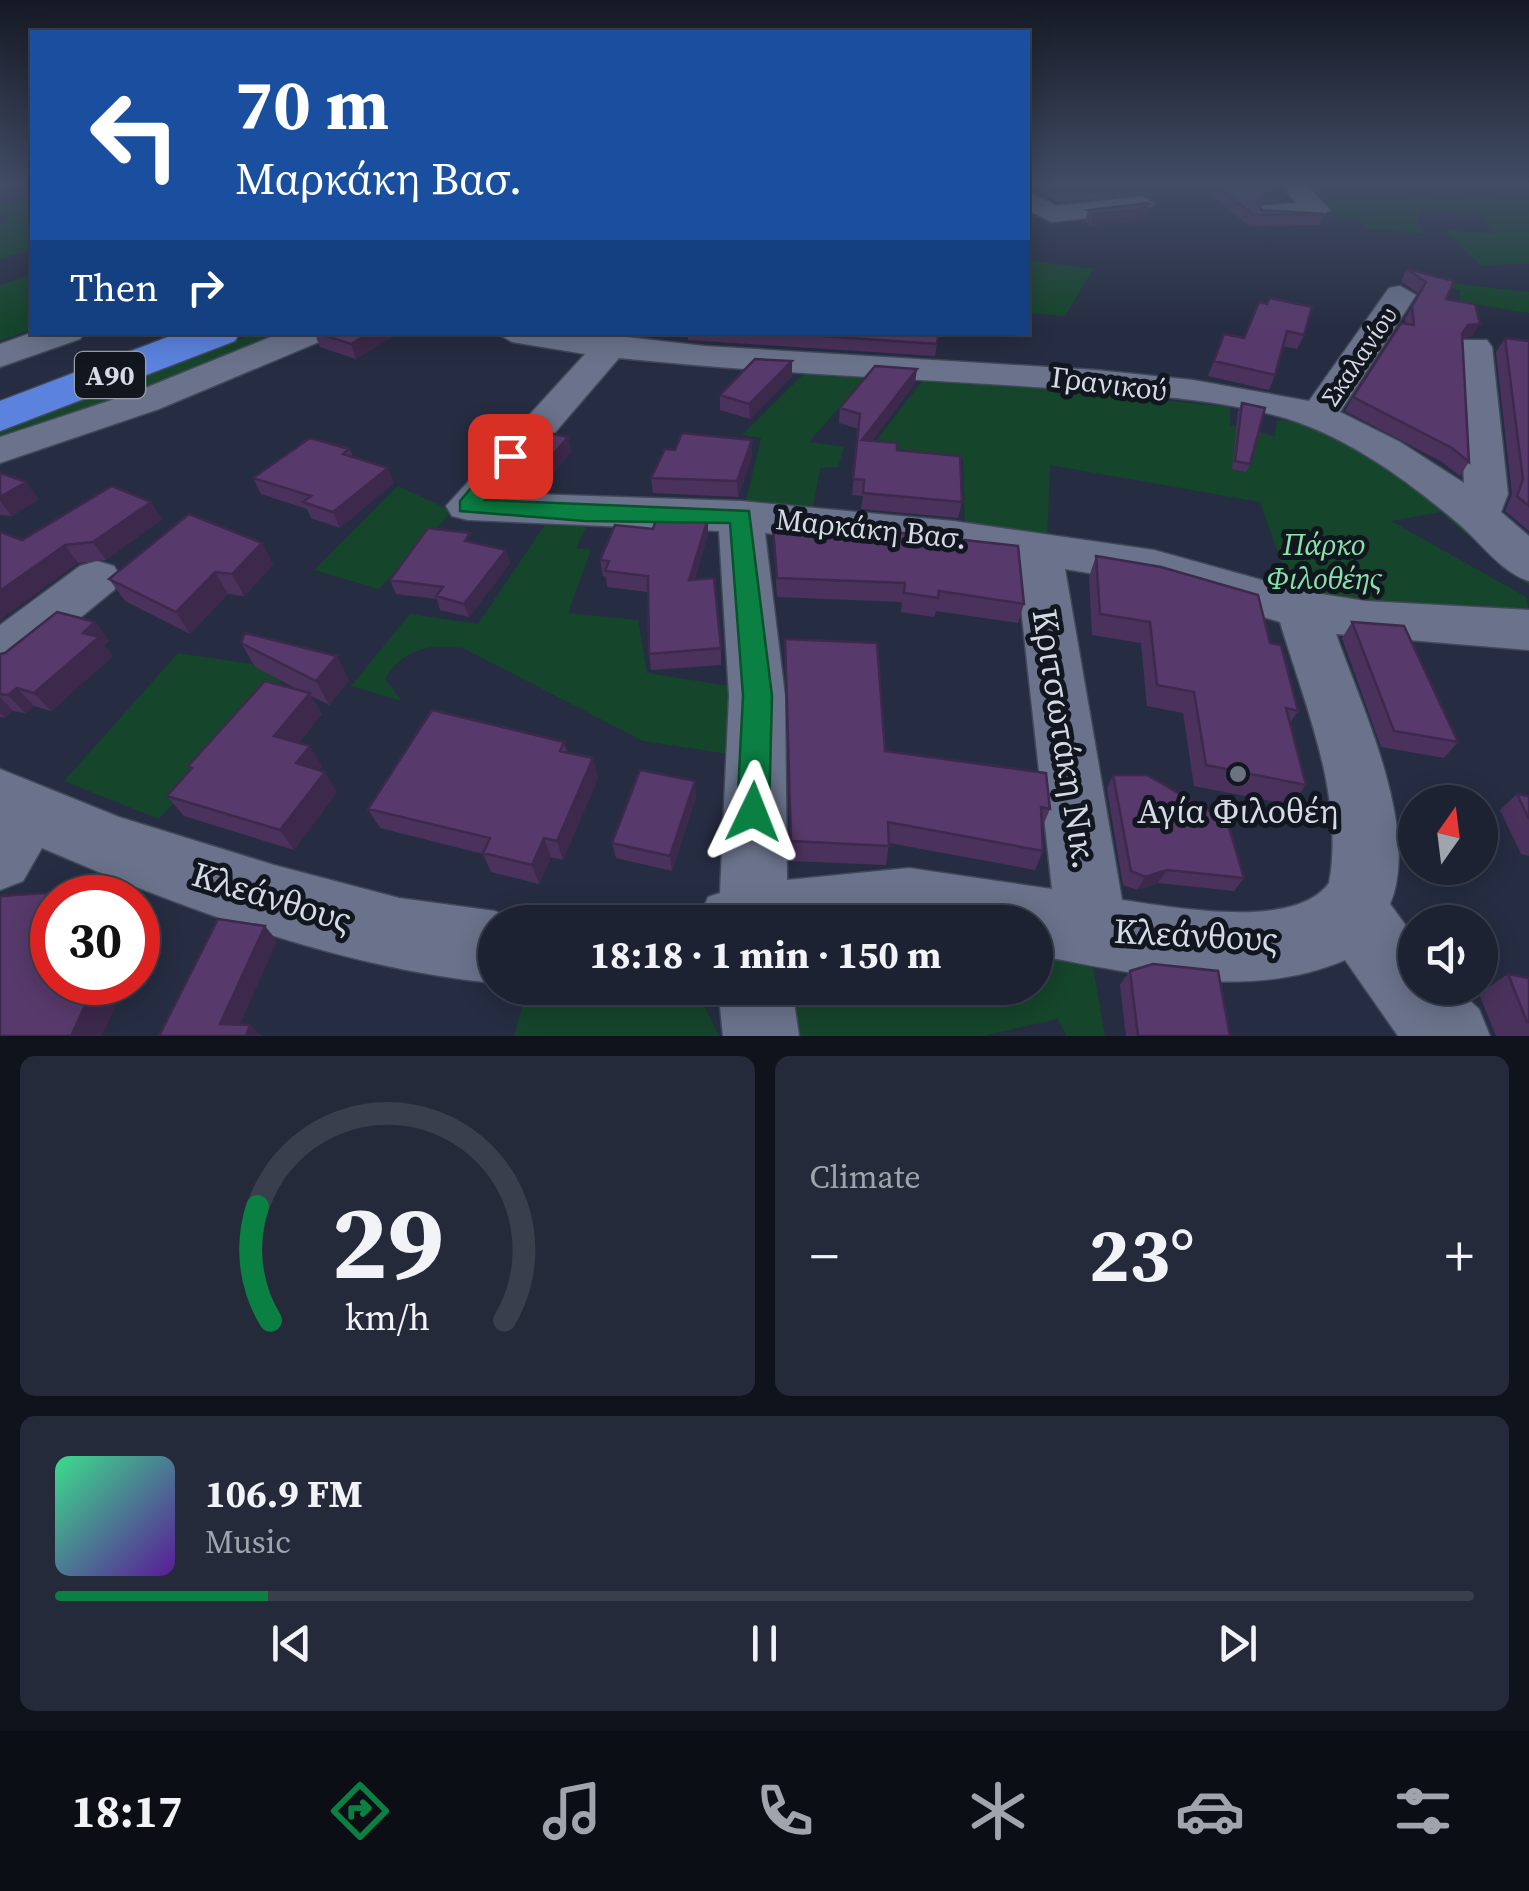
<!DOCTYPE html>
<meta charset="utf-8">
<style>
:root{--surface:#1c2232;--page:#252a3a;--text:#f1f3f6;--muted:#a0a4ac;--line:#3a3f4d;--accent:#0b8043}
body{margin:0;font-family:"Source Serif 4",serif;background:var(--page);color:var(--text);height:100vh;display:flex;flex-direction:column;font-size:38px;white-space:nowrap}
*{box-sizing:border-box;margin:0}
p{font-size:32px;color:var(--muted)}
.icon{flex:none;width:55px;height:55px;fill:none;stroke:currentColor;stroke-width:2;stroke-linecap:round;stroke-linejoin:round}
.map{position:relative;height:1036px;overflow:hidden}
.panel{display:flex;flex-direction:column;gap:20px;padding:20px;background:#0f131c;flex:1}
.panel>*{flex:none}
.guide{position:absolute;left:30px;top:30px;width:1000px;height:305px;border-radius:0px;box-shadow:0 5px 25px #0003,0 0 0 2px var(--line);background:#1a4fa0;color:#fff;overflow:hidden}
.needle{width:65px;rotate:14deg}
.controls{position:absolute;left:1398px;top:785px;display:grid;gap:20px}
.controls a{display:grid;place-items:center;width:100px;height:100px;border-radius:50%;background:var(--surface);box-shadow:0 5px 25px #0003,0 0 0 2px var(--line);font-size:50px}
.speed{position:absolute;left:30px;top:875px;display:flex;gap:20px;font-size:50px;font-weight:700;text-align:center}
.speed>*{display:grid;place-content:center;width:130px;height:130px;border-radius:50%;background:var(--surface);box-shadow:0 5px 25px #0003,0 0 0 2px var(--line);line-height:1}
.speed .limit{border:15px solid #d22;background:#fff;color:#111}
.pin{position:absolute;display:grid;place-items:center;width:85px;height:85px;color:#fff;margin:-42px;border-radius:20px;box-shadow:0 5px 15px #0006}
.me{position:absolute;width:110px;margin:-55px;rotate:2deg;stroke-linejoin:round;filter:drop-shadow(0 0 8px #0008)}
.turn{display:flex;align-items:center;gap:35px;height:210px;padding:0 40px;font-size:45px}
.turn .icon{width:130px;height:130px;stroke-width:2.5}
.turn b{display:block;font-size:70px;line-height:85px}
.then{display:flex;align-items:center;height:95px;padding:0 40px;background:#0003;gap:20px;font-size:38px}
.big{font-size:75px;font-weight:700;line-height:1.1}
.panel .tile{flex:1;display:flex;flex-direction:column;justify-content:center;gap:15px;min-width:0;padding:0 35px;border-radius:15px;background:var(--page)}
.panel .dial{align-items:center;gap:0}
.dial svg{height:260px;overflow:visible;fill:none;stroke:var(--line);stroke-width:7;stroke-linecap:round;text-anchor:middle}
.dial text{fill:var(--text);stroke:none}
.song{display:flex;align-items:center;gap:30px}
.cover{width:120px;height:120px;border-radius:15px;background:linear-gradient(135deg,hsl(150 70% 55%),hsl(270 70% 35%))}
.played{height:10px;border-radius:5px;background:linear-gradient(90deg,var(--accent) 15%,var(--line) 15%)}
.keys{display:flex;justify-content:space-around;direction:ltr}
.heat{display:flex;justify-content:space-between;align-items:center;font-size:55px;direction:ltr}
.panel .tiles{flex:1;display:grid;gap:20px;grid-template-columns:1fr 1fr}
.tile:last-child{grid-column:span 2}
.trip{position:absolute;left:478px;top:905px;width:575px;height:100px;border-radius:50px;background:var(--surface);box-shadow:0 5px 25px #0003,0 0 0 2px var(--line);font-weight:700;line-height:100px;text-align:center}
.tab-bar{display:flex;height:160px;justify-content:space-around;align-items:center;background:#0b0e14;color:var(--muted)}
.tab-bar .icon{width:70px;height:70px}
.tab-bar .on{color:var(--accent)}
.tab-bar b{font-size:45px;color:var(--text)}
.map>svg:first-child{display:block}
</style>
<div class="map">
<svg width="1529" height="1036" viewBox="0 0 1529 1036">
<rect width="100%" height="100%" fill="#262d42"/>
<path fill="#15452b" d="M 1304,184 L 1363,184 L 1369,191 L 1430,193 L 1425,184 L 1456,184 L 1468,196 L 1529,200 L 1529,264 L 1480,265 L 1444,230 L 1495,233 L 1479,214 L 1418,209 L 1418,224 L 1426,234 L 1367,229 L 1362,222 L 1336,215 Z
M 32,202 L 32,250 L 0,259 L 0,224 L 11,217 L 0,216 L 0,204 Z
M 1028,260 L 1093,269 L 1065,316 L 1028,313 Z
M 32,275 L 32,329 L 0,341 L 0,285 Z
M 1423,280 L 1529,292 L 1529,313 L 1460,302 L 1460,290 Z
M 255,333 L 301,333 L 0,446 L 0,432 Z
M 812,366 L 871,371 L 809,442 L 844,447 L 838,467 L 820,468 L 812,514 L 744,509 L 761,438 L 742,435 Z
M 926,376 L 1230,407 L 1230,425 L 1275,436 L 1277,420 L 1288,421 L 1295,416 L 1411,476 L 1529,581 L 1529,586 L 1440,512 L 1391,521 L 1526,597 L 1529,612 L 1294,598 L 1260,502 L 1050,465 L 1047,543 L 965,529 L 963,459 L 872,446 Z
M 398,486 L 452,511 L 379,589 L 314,570 Z
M 589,521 L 576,548 L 591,550 L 568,613 L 638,620 L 647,673 L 736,687 L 736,755 L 643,741 L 463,648 C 428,644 404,648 385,679 L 402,701 L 351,686 L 410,614 L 478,624 L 546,523 Z
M 178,653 L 291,670 L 159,819 L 64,781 Z
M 1035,945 L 1090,951 L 1105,1036 L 1066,1036 L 1058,1019 L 983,1036 L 789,1036 L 779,988 L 1035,988 Z
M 527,988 L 696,988 L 719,1036 L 514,1036 Z"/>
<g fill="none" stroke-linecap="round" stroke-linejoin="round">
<g stroke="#42485a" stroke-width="3">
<path id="minor" d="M 1280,184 L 1306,184 L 1330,210 L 1317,218 L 1261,218 L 1257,212 L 1261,206 L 1296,203 Z
M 1028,191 L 1056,206 L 1142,196 L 1155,204 L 1142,212 L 1051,222 L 1028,210 Z
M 1400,286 L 1416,295 L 1340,412 L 1400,442 L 1464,483 L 1458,347 L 1463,340 L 1487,340 L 1492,347 L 1508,494 L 1501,512 L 1529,536 L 1529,581 C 1501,572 1482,544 1459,524 C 1408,481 1350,438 1285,418 C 1212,397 1127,394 1051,388 C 907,378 763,373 619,358 L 503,493 L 741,501 L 953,521 L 1154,550 L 1302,591 L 1366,601 L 1529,610 L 1529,650 L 1336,634 C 1361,705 1421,831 1390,904 L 1415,938 L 1415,988 L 1456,988 L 1479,1009 L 1490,1036 L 1398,1036 L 1345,960 C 1248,1002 1134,973 1035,955 L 1035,922 L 698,922 L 708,897 L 720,893 L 729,696 L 719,531 L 468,520 L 452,516 L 446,506 L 585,354 L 512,342 L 495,332 L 582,332 L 705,346 L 1096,370 L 1193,380 L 1309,401 L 1389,288 ZM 765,533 L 1016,562 L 1052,889 L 909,868 L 787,880 L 785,696 ZM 1065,569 L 1153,584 L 1280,622 C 1304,703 1345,797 1329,883 C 1294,931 1174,907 1122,900 Z
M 34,332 L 85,332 L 80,339 L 0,367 L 0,344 Z
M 283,332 L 331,332 L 326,339 L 159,409 L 0,463 L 0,437 L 133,393 Z
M 97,561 L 114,566 L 121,578 L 114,590 L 19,668 L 0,674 L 0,625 L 80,566 Z
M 0,769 L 119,817 L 274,865 L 399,898 L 495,911 L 520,922 L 495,922 L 495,983 C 343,969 182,908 42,848 L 23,881 L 0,890 Z
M 718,988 L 792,988 L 799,1036 L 723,1036 Z"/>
</g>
<g stroke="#42485a" stroke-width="3">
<path id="highway" d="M 181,332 L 240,332 L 235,341 L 0,431 L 0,401 Z"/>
</g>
<use href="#minor" fill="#6a738b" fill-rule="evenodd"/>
<use href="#highway" fill="#5b83de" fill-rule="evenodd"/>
</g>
<path fill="#4b325c" d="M 1029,184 L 1188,184 L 1185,192 L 1057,202 Z
M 1206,184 L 1276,184 L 1286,190 L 1282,200 L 1258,204 L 1262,210 L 1324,214 L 1320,225 L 1250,226 L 1204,190 Z
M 1150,204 L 1144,221 L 1091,226 L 1085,222 L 1088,210 Z
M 1407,269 L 1454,281 L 1446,299 L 1472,336 L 1462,338 L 1469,462 L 1460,476 L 1442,462 L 1345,411 L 1353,397 L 1406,324 L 1405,319 L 1419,294 L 1401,281 Z
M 1267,304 L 1304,335 L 1297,349 L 1283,346 L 1275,375 L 1269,390 L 1208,376 L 1224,334 L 1244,338 Z
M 314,332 L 400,332 L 356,359 L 320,347 Z
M 688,332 L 939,332 L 935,356 L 688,340 Z
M 1505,338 L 1529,341 L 1529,531 L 1505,511 L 1512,494 L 1496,352 Z
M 792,376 L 750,419 L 720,410 L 720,395 Z
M 915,383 L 872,441 L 897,450 L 962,502 L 958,518 L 861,509 L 863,496 L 852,495 L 859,429 L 839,423 L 840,408 Z
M 1242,403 L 1250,464 L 1246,472 L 1232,469 L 1238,411 Z
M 568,437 L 571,452 L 539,490 L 515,485 L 511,469 Z
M 349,449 L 353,456 L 394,483 L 340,528 L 311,518 L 307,509 L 261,494 L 253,478 Z
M 752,456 L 738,497 L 653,493 L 651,478 Z
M 0,473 L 39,499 L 12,516 L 0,515 Z
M 708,518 L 708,534 L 695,579 L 721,648 L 721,665 L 651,670 L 649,654 L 648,592 L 607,587 L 606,577 L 603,576 L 600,560 L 653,529 Z
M 162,519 L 106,560 L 78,563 L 22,540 Z
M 773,528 L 1024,604 L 1018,623 L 936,611 L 934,617 L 901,612 L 902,602 L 777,597 Z
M 262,543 L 273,565 L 244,596 L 228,594 L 190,634 L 125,601 L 109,579 Z
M 473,543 L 506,550 L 510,563 L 469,617 L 440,610 L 437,599 L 396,594 L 390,580 Z
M 1096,556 L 1270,643 L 1298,711 L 1290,723 L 1306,785 L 1291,805 L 1194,786 L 1183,713 L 1147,706 L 1141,643 L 1092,635 L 1089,577 Z
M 95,622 L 109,641 L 104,645 L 113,656 L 51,711 L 34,706 L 25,713 L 13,711 L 5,718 L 0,717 L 0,654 Z
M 1352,622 L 1458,742 L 1444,758 L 1381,747 L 1342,638 Z
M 785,639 L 885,751 L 1050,809 L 1042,828 L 1043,851 L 1035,870 L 889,843 L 886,865 L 791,861 Z
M 241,643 L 349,680 L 329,705 L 311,696 L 322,714 L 299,742 L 322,766 L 319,770 L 337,792 L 294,850 L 184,816 L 167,796 L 191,770 L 188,766 L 303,692 L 255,667 Z
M 564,742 L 567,752 L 598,778 L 563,860 L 551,857 L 539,884 L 491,872 L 483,854 L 380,828 L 368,809 Z
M 1113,775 L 1244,878 L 1234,891 L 1158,883 L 1137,890 L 1123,885 L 1107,789 Z
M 1517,794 L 1529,796 L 1529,856 L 1521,854 L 1500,810 Z
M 696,797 L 672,871 L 616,858 L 612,843 Z
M 1130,971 L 1230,1036 L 1126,1036 L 1120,985 Z
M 1508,974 L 1529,978 L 1529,1036 L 1496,1036 L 1479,994 Z"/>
<path fill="#3d294b" d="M 1286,190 L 1282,200 L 1258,204 L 1262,194 Z
M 1147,209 L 1144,221 L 1091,226 L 1094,214 Z
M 1480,324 L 1472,336 L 1460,338 L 1468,325 Z
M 371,332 L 400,332 L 356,359 L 351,344 Z
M 792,361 L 792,376 L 750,419 L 749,404 Z
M 917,369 L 915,383 L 861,455 L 862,440 Z
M 568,437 L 571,452 L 539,490 L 536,474 Z
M 752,440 L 752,456 L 738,497 L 737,481 Z
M 388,468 L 394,483 L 340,528 L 333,512 Z
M 26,482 L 39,499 L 12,516 L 0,501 L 0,497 Z
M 151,502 L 162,519 L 106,560 L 93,542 Z
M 708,518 L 708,534 L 690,596 L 689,580 Z
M 262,543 L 273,565 L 244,596 L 232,574 Z
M 65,545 L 78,563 L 0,620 L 0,591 Z
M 506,550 L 510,563 L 469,617 L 464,604 Z
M 215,572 L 228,594 L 190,634 L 176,612 Z
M 95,622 L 109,641 L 104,645 L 113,656 L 51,711 L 34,693 L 83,633 Z
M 337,656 L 349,680 L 329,705 L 316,681 Z
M 17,688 L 34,706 L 25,713 L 8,695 Z
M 310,693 L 322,714 L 287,756 L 274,736 Z
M 0,697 L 13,711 L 5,718 L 0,713 Z
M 310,746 L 322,766 L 308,783 L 296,763 Z
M 593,758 L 598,778 L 563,860 L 557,841 Z
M 325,772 L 337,792 L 294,850 L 280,830 Z
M 695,781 L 696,797 L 672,871 L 670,856 Z
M 544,838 L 551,857 L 539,884 L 532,865 Z
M 1167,870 L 1158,883 L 1137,890 L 1145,877 Z
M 52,907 L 52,929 L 44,922 Z
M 138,924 L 147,933 L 138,955 Z
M 265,926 L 277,941 L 235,1036 L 220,1024 Z
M 96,982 L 126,982 L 102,1036 L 71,1036 Z
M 250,1025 L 263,1036 L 246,1036 Z"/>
<path fill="#573a6b" stroke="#3d294b" stroke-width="2.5" d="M 1047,184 L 1152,184 L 1059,192 Z
M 1213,184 L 1276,184 L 1286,190 L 1262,194 L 1258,204 L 1262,210 L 1324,214 L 1254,215 Z
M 1148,203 L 1150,204 L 1141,205 L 1147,209 L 1094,214 L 1088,210 Z
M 1407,269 L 1454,281 L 1446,299 L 1475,304 L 1480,324 L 1468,325 L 1462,334 L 1469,462 L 1452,448 L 1353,397 L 1401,323 L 1414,325 L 1412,306 L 1426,282 Z
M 1270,298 L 1312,307 L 1304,335 L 1287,331 L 1275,375 L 1214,361 L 1224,334 L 1244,338 L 1259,302 L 1267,304 Z
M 314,332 L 371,332 L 351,344 Z
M 764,332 L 939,332 L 937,344 Z
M 1505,338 L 1529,341 L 1529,506 L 1517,496 L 1523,479 Z
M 755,359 L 792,361 L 749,404 L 720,395 Z
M 875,366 L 917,369 L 862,440 L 897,443 L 897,450 L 960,456 L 962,502 L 863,493 L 864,480 L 853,479 L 860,414 L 840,408 Z
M 1242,403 L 1265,408 L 1250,464 L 1235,461 Z
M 544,432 L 568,437 L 536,474 L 511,469 Z
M 682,433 L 752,440 L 737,481 L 651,478 L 665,449 L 675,450 Z
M 310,438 L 349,449 L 343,454 L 388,468 L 333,512 L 303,502 L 311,496 L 253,478 Z
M 0,473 L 26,482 L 0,497 Z
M 112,486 L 151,502 L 93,542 L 65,545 L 0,591 L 0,532 L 22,540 Z
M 189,514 L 262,543 L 232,574 L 215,572 L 176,612 L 109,579 Z
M 657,516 L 708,518 L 689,580 L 714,578 L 721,648 L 649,654 L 648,576 L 605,571 L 609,561 L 600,560 L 615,525 L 653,529 Z
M 831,525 L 1018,546 L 1024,604 L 939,591 L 938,598 L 904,593 L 905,583 L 777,578 L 773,528 L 830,529 Z
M 428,528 L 470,533 L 465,541 L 506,550 L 464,604 L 436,596 L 443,587 L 390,580 Z
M 1096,556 L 1161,567 L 1258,595 L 1270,643 L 1281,645 L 1298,711 L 1286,708 L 1306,785 L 1206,765 L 1194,692 L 1157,685 L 1150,622 L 1100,614 Z
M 57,612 L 95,622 L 83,633 L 99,637 L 34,693 L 17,688 L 8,695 L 0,694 L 0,654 L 5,653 Z
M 1352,622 L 1404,626 L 1458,742 L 1394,731 Z
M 245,633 L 337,656 L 316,681 L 241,643 Z
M 785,639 L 877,643 L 885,751 L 1046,773 L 1050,809 L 1041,807 L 1043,851 L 888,822 L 889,846 L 791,841 Z
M 265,681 L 310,693 L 274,736 L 310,746 L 296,763 L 325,772 L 280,830 L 167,796 L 192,768 L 188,766 Z
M 432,710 L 564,742 L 560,751 L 593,758 L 557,841 L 544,838 L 532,865 L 483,853 L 490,838 L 368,809 Z
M 640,770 L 695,781 L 670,856 L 612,843 Z
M 1113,775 L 1147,775 L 1227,821 L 1244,878 L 1167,870 L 1145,877 L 1131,871 Z
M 1517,794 L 1529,796 L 1529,819 Z
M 61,892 L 58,898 L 52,898 L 52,907 L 44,922 L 52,922 L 52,982 L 96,982 L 71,1036 L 0,1036 L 0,896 Z
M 218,919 L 265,926 L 220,1024 L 250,1025 L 246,1036 L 159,1036 Z
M 1153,964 L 1218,971 L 1230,1036 L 1138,1036 L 1130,971 Z
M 1508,974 L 1529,978 L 1529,1022 L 1527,1022 Z"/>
<linearGradient id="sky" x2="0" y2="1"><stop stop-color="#151924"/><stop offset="0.56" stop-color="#414c65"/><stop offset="1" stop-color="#414c65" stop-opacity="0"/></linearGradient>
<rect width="1529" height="329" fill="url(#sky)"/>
<path fill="#0b8043" stroke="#07532c" stroke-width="2.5" d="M 510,450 L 520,456 L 485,500 L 749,511 L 772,696 L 769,812 L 764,822 L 753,827 L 742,822 L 737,812 L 743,696 L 730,523 L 585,521 L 460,511 L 460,501 L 502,452 Z"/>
<circle fill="#6b7280" stroke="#12161f" stroke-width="4" cx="1238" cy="774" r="10"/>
<g text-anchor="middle" stroke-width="10" stroke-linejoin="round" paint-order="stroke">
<g font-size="25" fill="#d5dae7" stroke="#12161f">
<text transform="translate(1359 356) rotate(-56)" y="9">Σκαλανίου</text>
</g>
<rect fill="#12161f" stroke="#9a9fab" stroke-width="2.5" x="75" y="352" width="70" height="46" rx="8"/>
<g font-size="28" font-weight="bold" fill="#d5dae7">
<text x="110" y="385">Α90</text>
</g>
<g font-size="30" fill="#d5dae7" stroke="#12161f">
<text transform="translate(1109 384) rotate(7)" y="10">Γρανικού</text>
<text transform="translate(871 529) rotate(6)" y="10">Μαρκάκη Βασ.</text>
</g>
<g font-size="30" font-style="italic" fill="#88e3ab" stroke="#12161f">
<text x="1324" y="555">Πάρκο<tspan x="1324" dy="34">Φιλοθέης</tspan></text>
</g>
<g font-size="35" fill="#d5dae7" stroke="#12161f">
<text transform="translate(1065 739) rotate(81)" y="12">Κριτσωτάκη Νικ.</text>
<text transform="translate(272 897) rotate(17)" y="12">Κλεάνθους</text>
<text transform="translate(1196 935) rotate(3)" y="12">Κλεάνθους</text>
</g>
<g font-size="35" fill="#d5dae7" stroke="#12161f">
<text x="1238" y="823">Αγία Φιλοθέη</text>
</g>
</g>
</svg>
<div class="controls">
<a><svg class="needle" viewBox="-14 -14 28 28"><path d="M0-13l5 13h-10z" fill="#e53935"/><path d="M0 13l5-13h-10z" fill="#a0a4ac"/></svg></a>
<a><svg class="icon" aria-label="sound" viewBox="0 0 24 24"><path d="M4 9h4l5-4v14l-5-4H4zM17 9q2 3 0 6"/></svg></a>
</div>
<div class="speed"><div class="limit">30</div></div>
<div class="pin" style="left:510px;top:456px;background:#d93025"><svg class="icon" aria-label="arrive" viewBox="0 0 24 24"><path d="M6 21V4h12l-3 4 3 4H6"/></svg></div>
<svg class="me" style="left:753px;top:812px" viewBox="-20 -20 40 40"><path d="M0-17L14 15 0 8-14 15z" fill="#0b8043" stroke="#fff" stroke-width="4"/></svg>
<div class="trip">18:18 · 1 min · 150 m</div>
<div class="guide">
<div class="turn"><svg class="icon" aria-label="left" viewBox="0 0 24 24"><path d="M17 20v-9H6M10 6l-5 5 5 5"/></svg><div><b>70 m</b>Μαρκάκη Βασ.</div></div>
<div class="then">Then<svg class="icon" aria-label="right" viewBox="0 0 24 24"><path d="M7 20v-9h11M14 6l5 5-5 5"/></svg></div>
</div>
</div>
<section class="panel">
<div class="tiles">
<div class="tile dial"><svg viewBox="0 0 100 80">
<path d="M14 69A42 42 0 1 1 86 69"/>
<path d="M14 69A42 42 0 0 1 10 34" stroke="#0b8043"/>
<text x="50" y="56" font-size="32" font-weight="700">29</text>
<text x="50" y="72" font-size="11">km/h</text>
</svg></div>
<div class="tile"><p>Climate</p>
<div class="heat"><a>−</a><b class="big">23°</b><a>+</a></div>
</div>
<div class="tile">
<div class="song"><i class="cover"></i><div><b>106.9 FM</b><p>Music</p></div></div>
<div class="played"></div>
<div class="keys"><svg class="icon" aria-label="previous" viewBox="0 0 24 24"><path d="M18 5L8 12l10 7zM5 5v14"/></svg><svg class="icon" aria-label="pause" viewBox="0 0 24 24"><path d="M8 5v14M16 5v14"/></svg><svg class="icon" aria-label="next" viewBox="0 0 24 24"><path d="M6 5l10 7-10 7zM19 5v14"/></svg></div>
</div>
</div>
</section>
<nav class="tab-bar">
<b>18:17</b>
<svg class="icon on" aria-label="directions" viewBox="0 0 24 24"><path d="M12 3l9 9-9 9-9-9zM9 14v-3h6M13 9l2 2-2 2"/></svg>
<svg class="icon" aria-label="music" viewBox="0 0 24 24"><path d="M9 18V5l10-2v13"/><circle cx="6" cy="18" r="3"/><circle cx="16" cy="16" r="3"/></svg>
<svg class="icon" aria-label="phone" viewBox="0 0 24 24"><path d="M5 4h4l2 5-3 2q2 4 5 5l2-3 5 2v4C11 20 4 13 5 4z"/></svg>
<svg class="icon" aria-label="climate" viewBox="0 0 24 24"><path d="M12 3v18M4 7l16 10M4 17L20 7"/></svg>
<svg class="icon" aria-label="car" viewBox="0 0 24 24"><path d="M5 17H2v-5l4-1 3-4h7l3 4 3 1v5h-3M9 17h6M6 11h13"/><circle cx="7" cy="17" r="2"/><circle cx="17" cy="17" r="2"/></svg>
<svg class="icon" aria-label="filters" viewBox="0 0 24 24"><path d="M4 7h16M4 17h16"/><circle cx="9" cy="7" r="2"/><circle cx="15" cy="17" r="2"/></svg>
</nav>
